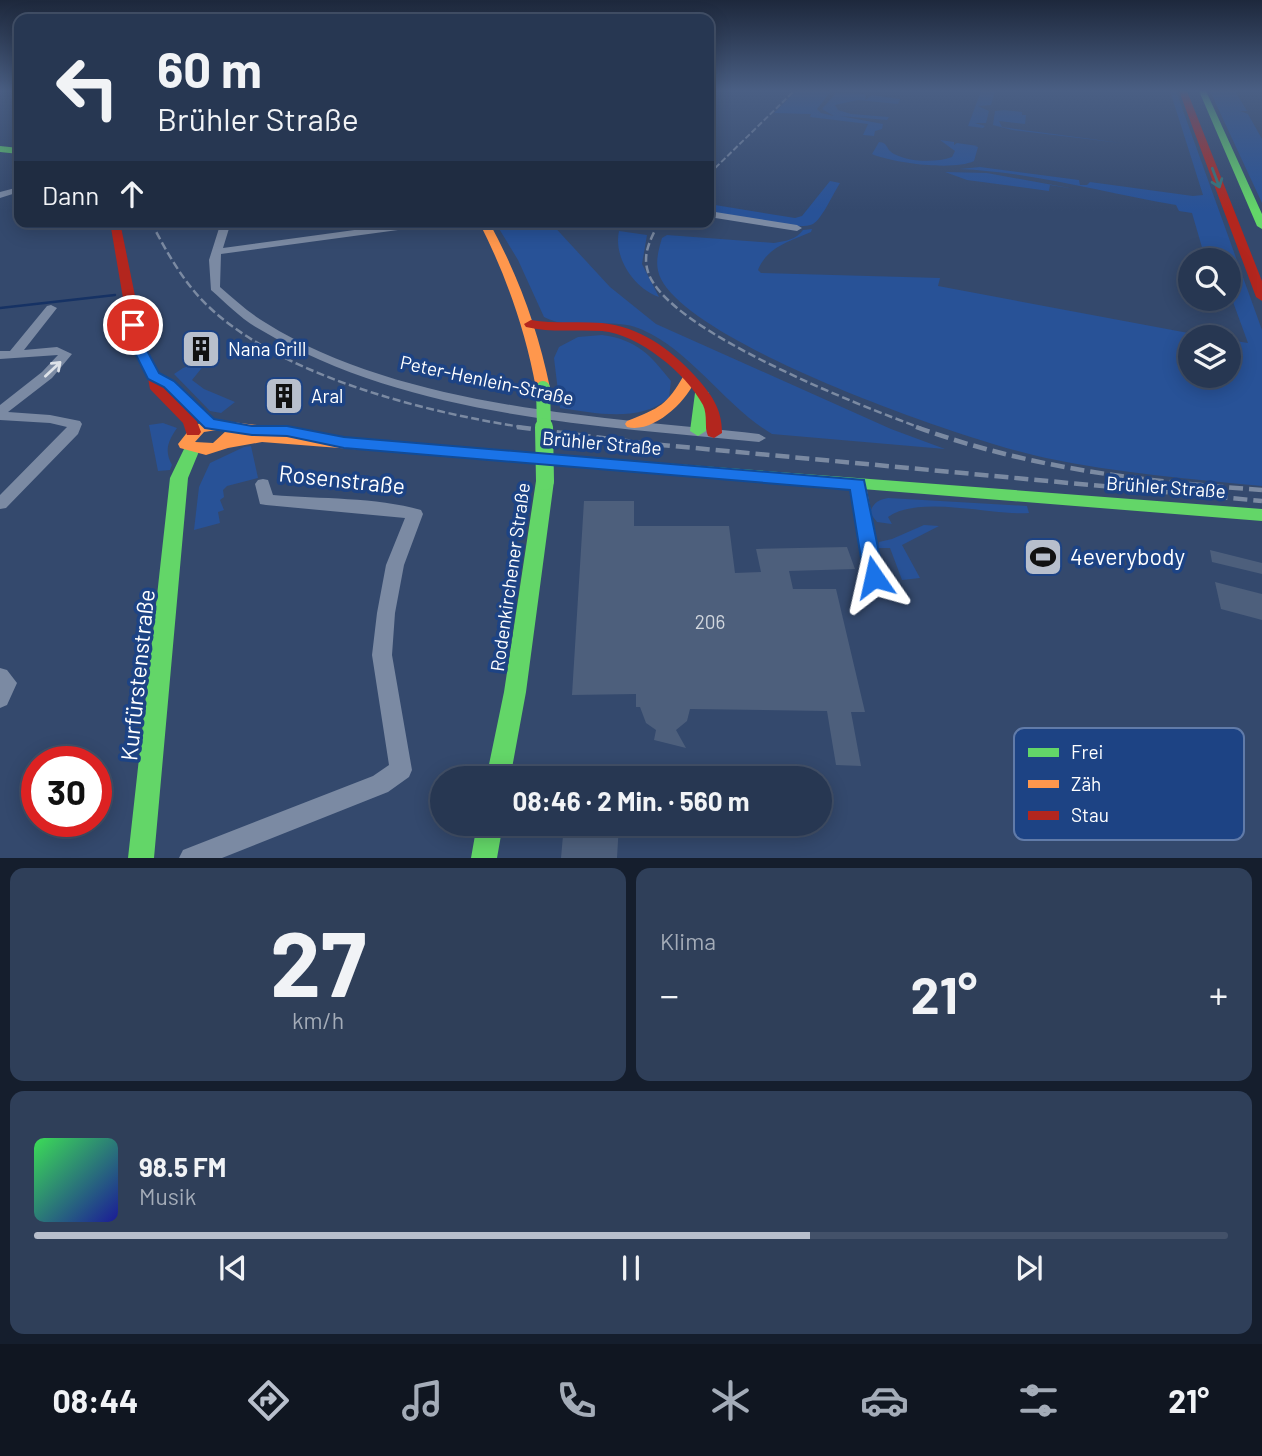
<!DOCTYPE html>
<html lang="de">
<meta charset="utf-8">
<style>
:root{--surface:#273752;--page:#2f3f59;--text:#f1f3f6;--muted:#a4acb8;--line:#435169;--accent:#b8bfcc}
body{margin:0;font-family:Barlow,sans-serif;background:var(--page);color:var(--text);height:100vh;display:flex;flex-direction:column;font-size:26px;white-space:nowrap}
*{box-sizing:border-box;margin:0}
p{font-size:23px;color:var(--muted)}
.icon{flex:none;width:38px;height:38px;fill:none;stroke:currentColor;stroke-width:2;stroke-linecap:round;stroke-linejoin:round}
.map{position:relative;height:858px;overflow:hidden}
.sheet{display:flex;flex-direction:column;gap:10px;padding:10px;background:#151e2d;flex:1}
.sheet>*{flex:none}
.hud{position:absolute;left:14px;top:14px;width:700px;height:214px;border-radius:14px;box-shadow:0 4px 18px #0003,0 0 0 2px var(--line);background:#273752;color:var(--text);overflow:hidden}
.fabs{position:absolute;left:1178px;top:248px;display:grid;gap:14px}
.fabs a{display:grid;place-items:center;width:63px;height:63px;border-radius:50%;background:var(--surface);box-shadow:0 4px 18px #0003,0 0 0 2px var(--line);font-size:35px}
.speed{position:absolute;left:21px;top:746px;display:flex;gap:14px;font-size:35px;font-weight:700;text-align:center}
.speed>*{display:grid;place-content:center;width:91px;height:91px;border-radius:50%;background:var(--surface);box-shadow:0 4px 18px #0003,0 0 0 2px var(--line);line-height:1}
.speed .limit{border:10px solid #d22;background:#fff;color:#111}
.pin{position:absolute;display:grid;place-items:center;width:60px;height:60px;color:#fff;margin:-30px;border:4px solid #fff;border-radius:50%;box-shadow:0 2px 7px #0007}
.me{position:absolute;width:77px;margin:-38px;rotate:349deg;stroke-linejoin:round;filter:drop-shadow(0 0 5px #0008)}
.turn{display:flex;align-items:center;gap:24px;height:147px;padding:0 28px;font-size:32px}
.turn .icon{width:91px;height:91px;stroke-width:2.5}
.turn b{display:block;font-size:49px;line-height:60px}
.then{display:flex;align-items:center;height:66px;padding:0 28px;background:#0003;gap:14px;font-size:26px}
.big{font-size:52px;font-weight:700;line-height:1.1}
.sheet .widget{flex:1;display:flex;flex-direction:column;justify-content:center;gap:10px;min-width:0;padding:0 24px;border-radius:14px;background:var(--page)}
.sheet .dial{align-items:center;gap:0}
.dial b{font-size:91px;line-height:1}
.song{display:flex;align-items:center;gap:21px}
.cover{width:84px;height:84px;border-radius:10px;background:linear-gradient(135deg,hsl(130 70% 55%),hsl(240 70% 35%))}
.played{height:7px;border-radius:4px;background:linear-gradient(90deg,var(--accent) 65%,var(--line) 65%)}
.keys{display:flex;justify-content:space-around;direction:ltr}
.heat{display:flex;justify-content:space-between;align-items:center;font-size:38px;direction:ltr}
.sheet .tiles{flex:1;display:grid;gap:10px;grid-template-columns:1fr 1fr}
.widget:last-child{grid-column:span 2}
.trip{position:absolute;left:430px;top:766px;width:402px;height:70px;border-radius:35px;background:var(--surface);box-shadow:0 4px 18px #0003,0 0 0 2px var(--line);font-weight:700;line-height:70px;text-align:center}
.dock{display:flex;height:112px;justify-content:space-around;align-items:center;background:#101621;color:var(--muted)}
.dock .icon{width:49px;height:49px}
.dock .current{color:var(--accent)}
.dock b{font-size:32px;color:var(--text)}
.map>svg:first-child{display:block}
</style>
<div class="map">
<svg width="1262" height="858" viewBox="0 0 1262 858">
<rect width="100%" height="100%" fill="#34496d"/>
<path fill="#285297" d="M 796,91 L 831,91 L 817,109 L 821,113 L 834,116 L 822,109 L 836,93 L 863,94 L 866,95 L 865,100 L 872,95 L 900,99 L 898,104 L 858,100 L 835,105 L 838,110 L 851,114 L 889,117 L 887,120 L 840,116 L 883,124 L 882,129 L 875,131 L 874,136 L 863,135 L 868,124 L 810,117 L 811,114 L 774,113 Z
M 981,91 L 995,91 L 991,105 L 978,106 L 989,111 L 986,123 L 975,123 L 985,126 L 983,128 L 968,126 Z
M 1170,91 L 1176,91 L 1262,330 L 1262,486 C 1190,479 1117,473 1046,458 C 969,442 696,347 661,279 C 654,265 658,252 662,238 L 667,235 L 774,243 C 785,241 796,240 803,230 L 812,229 L 811,232 C 790,241 767,247 758,270 L 761,273 L 940,278 L 938,286 L 1215,338 L 1190,338 L 1190,376 L 1228,376 L 1229,340 L 1248,343 L 1229,291 L 1228,261 L 1206,261 L 1192,213 L 1179,211 L 1176,205 C 1104,193 1032,172 959,169 L 980,167 L 1079,180 L 1080,185 L 1087,185 L 1090,182 L 1193,196 L 1203,195 Z
M 1210,91 L 1235,91 L 1247,111 L 1240,111 L 1248,114 L 1262,139 L 1262,203 Z
M 1004,110 L 1022,112 L 1022,115 L 1026,115 L 1025,124 L 999,121 L 1002,127 L 1121,143 L 1012,130 L 993,125 L 995,111 Z
M 940,140 L 954,142 L 954,145 L 957,143 L 978,146 L 975,146 L 978,147 L 974,161 C 954,171 892,163 872,154 L 879,142 C 889,143 885,149 894,154 C 910,162 935,163 952,157 L 955,151 Z
M 945,172 L 987,173 L 1075,189 L 1050,185 L 1049,191 L 967,180 Z
M 830,181 L 840,183 C 834,192 822,219 813,224 C 798,232 728,216 709,213 L 709,204 L 795,218 L 802,216 Z
M 495,222 L 550,222 L 610,287 L 656,324 L 891,429 L 945,449 L 772,434 C 725,406 692,352 643,330 C 611,315 574,333 544,317 L 518,260 Z
M 619,231 L 647,235 L 642,264 L 659,297 C 635,289 613,258 619,231 Z
M 602,335 C 638,340 650,355 671,381 L 669,398 C 639,423 595,413 560,408 L 554,358 L 559,347 L 578,337 Z
M 209,359 L 192,380 L 204,389 L 235,402 L 221,413 L 210,411 L 174,374 L 183,368 Z
M 163,423 L 177,428 C 168,441 164,451 172,465 L 170,470 L 158,471 L 149,425 Z
M 251,446 L 258,478 L 227,486 L 223,490 L 224,497 L 220,500 L 224,510 L 218,512 L 220,523 L 194,530 L 199,487 L 210,463 L 244,447 Z
M 888,498 L 1027,506 L 1029,513 C 991,516 921,494 888,517 L 892,524 L 877,522 L 870,513 C 873,503 878,500 888,498 Z
M 924,525 L 939,526 L 902,545 L 920,578 L 902,580 L 890,548 L 878,548 L 879,542 L 892,539 Z"/>
<g fill="none" stroke-linecap="round" stroke-linejoin="round">
<path stroke="#163264" stroke-width="2.5" d="M 0,308 L 115,295"/>
</g>
<path fill="#4d5f7c" d="M 584,501 L 634,501 L 634,526 L 729,526 L 735,573 L 761,572 L 756,549 L 847,547 L 855,569 L 789,571 L 793,589 L 836,589 L 865,712 L 851,712 L 861,766 L 836,765 L 827,711 L 690,709 L 687,721 L 676,730 L 686,748 L 654,740 L 656,730 L 646,723 L 640,707 L 636,707 L 636,694 L 572,695 Z
M 1210,550 L 1262,563 L 1262,574 L 1212,562 Z
M 1215,582 L 1262,594 L 1262,620 L 1221,609 Z
M 564,824 L 619,824 L 617,858 L 561,858 Z"/>
<g fill="none" stroke-linecap="round" stroke-linejoin="round">
<path fill="#7b8aa3" fill-rule="evenodd" d="M 19,187 L 19,192 L 0,198 L 0,192 Z
M 709,211 L 797,225 L 802,228 L 797,231 L 709,217 Z
M 221,222 L 231,222 L 223,248 L 413,222 L 439,222 L 435,225 L 221,254 L 220,287 C 235,300 249,313 266,323 C 401,408 603,417 759,434 L 766,438 L 759,442 C 592,425 409,417 261,330 C 242,320 227,304 211,290 L 209,260 Z
M 51,305 L 57,308 L 24,350 L 57,347 L 72,354 L 52,378 L 8,412 L 50,415 L 80,421 L 82,424 L 78,434 L 6,508 L 0,509 L 0,495 L 67,427 L 50,423 L 0,420 L 0,405 L 42,372 L 58,355 L 0,359 L 0,351 L 10,351 L 47,306 Z
M 263,479 L 268,480 L 273,495 C 320,499 376,497 421,510 L 423,514 L 404,565 L 395,613 L 392,655 L 412,770 L 409,777 L 388,792 L 222,858 L 179,858 L 183,850 L 373,776 L 389,765 L 372,655 L 377,613 L 386,565 L 405,518 L 266,505 L 260,504 L 255,484 L 258,480 Z
M 858,480 L 863,481 L 866,485 L 883,577 L 880,582 L 874,584 L 868,582 L 865,577 L 850,485 L 853,481 Z
M 0,668 L 7,670 L 17,683 L 7,705 L 0,708 Z"/>
<path fill="#63d668" fill-rule="evenodd" d="M 1199,91 L 1206,91 L 1262,214 L 1262,229 L 1257,226 Z
M 0,146 L 19,148 L 19,154 L 0,152 Z
M 702,389 L 709,393 L 706,431 L 698,436 L 690,431 L 695,393 Z
M 192,444 L 200,449 L 188,478 L 154,858 L 128,858 L 170,478 L 184,449 Z
M 557,455 L 1262,509 L 1262,521 L 551,464 L 549,460 Z
M 545,475 L 554,481 L 526,692 L 510,779 L 486,779 L 504,692 L 536,481 Z
M 477,824 L 503,824 L 497,858 L 471,858 Z"/>
<path fill="#ff974d" fill-rule="evenodd" d="M 479,222 L 489,222 C 518,275 538,329 550,388 L 548,391 L 543,392 L 536,388 C 525,329 506,275 479,222 Z
M 689,374 L 696,378 C 688,401 653,434 627,427 L 625,424 L 627,421 C 660,408 667,405 684,375 Z
M 217,420 L 257,425 L 263,427 L 263,432 L 557,455 L 565,460 L 557,465 L 262,442 L 228,448 L 206,455 L 180,448 L 178,444 L 193,425 ZM 217,430 L 227,430 L 213,443 L 195,442 L 204,432 Z"/>
<path fill="#b3261e" fill-rule="evenodd" d="M 1179,91 L 1187,91 L 1262,281 L 1262,301 L 1256,297 Z
M 110,222 L 120,222 L 145,345 L 162,378 L 164,388 L 196,419 L 201,432 L 199,435 L 187,435 L 183,423 L 150,389 L 148,378 L 131,345 Z
M 531,320 C 555,324 578,321 602,323 C 640,327 669,348 695,376 C 711,394 722,408 722,433 L 714,438 L 708,436 C 704,427 708,416 703,405 C 686,373 638,334 602,331 C 576,329 551,333 526,327 L 524,324 Z"/>
<path stroke="#7b8aa2" stroke-width="2" stroke-dasharray="6 2.5" stroke-linecap="butt" d="M 709,174 L 794,91"/>
<path stroke="#7b8aa2" stroke-width="2.5" stroke-dasharray="8 3.5" stroke-linecap="butt" d="M 151,222 C 165,249 180,276 200,298 C 272,375 427,413 528,428
M 659,222 C 651,239 642,253 648,272 C 667,331 863,407 921,428"/>
<path stroke="#7b8aa2" stroke-width="4.5" stroke-dasharray="14 6" stroke-linecap="butt" d="M 517,427 L 641,443 L 1262,501
M 916,427 C 1033,469 1139,481 1262,490"/>
<path stroke="#63d668" stroke-width="14" d="M 543,388 L 544,428"/>
<path stroke="#63d668" stroke-width="18" d="M 544,427 L 545,481"/>
</g>
<defs><path id="oneway-shaft" d="M-6 0H5M1.5-3L5.5 0L1.5 3" fill="none" stroke-width="1.6" stroke-linecap="round" stroke-linejoin="round" transform="scale(1.75)"/></defs>
<use stroke="#36767a" href="#oneway-shaft" transform="translate(1216 178) rotate(69)"/>
<use stroke="#dee2e8" href="#oneway-shaft" transform="translate(53 369) rotate(-43)"/>
<linearGradient id="sky" x2="0" y2="1"><stop stop-color="#1d283c"/><stop offset="0.43" stop-color="#4a5f84"/><stop offset="1" stop-color="#4a5f84" stop-opacity="0"/></linearGradient>
<rect width="1262" height="211" fill="url(#sky)"/>
<path fill="#1a73e8" stroke="#114b97" stroke-width="2" d="M 133,321 L 139,325 L 144,345 L 159,373 L 174,381 L 214,419 L 252,426 L 287,426 L 344,437 L 864,480 L 884,577 L 881,582 L 874,585 L 867,582 L 864,577 L 850,490 L 344,448 L 287,436 L 252,435 L 205,428 L 164,387 L 148,379 L 131,345 L 126,325 Z"/>
<defs>
<g id="building-square" transform="scale(2.0125)"><rect x="-9" y="-9" width="18" height="18" rx="4" fill="#b8bfcc" stroke="#1d4384"/><path d="M-4-6H4V6H1V3H-1V6H-4ZM-2.5-4.3h1.7v1.8h-1.7ZM.8-4.3h1.7v1.8H.8ZM-2.5-1h1.7V.8h-1.7ZM.8-1h1.7V.8H.8Z" fill="#111"/></g>
<g id="stadium-square" transform="scale(2.0125)"><rect x="-9" y="-9" width="18" height="18" rx="4" fill="#b8bfcc" stroke="#1d4384"/><path d="M0-5a6.5 5 0 1 0 0 10a6.5 5 0 1 0 0-10ZM-3.5-1.8h7v3.6h-7Z" fill="#111"/></g>
</defs>
<g fill-rule="evenodd">
<use href="#building-square" x="201" y="349"/>
<use href="#building-square" x="284" y="396"/>
<use href="#stadium-square" x="1043" y="557"/>
</g>
<g text-anchor="middle" stroke-width="7" stroke-linejoin="round" paint-order="stroke">
<g font-size="19" fill="#fff" stroke="#1d4384" text-anchor="start">
<text x="228" y="356">Nana Grill</text>
<text x="311" y="403">Aral</text>
</g>
<g font-size="19" fill="#fff" stroke="#1d4384">
<text transform="translate(487 380) rotate(12)" y="7">Peter-Henlein-Straße</text>
<text transform="translate(602 443) rotate(5)" y="7">Brühler Straße</text>
<text transform="translate(1166 487) rotate(4)" y="7">Brühler Straße</text>
<text transform="translate(510 577) rotate(-82)" y="7">Rodenkirchener Straße</text>
</g>
<g font-size="19" fill="#d2d7de">
<text x="710" y="629">206</text>
</g>
<g font-size="23" fill="#fff" stroke="#1d4384">
<text transform="translate(342 480) rotate(6)" y="8">Rosenstraße</text>
<text transform="translate(138 675) rotate(-84)" y="8">Kurfürstenstraße</text>
</g>
<g font-size="23" fill="#fff" stroke="#1d4384" text-anchor="start">
<text x="1070" y="565">4everybody</text>
</g>
</g>
<rect x="1014" y="728" width="230" height="112" rx="10" fill="#1d4384" stroke="#617ba9" stroke-width="2"/>
<rect x="1028" y="748" width="31" height="9" fill="#63d668"/>
<rect x="1028" y="780" width="31" height="8" fill="#ff974d"/>
<rect x="1028" y="811" width="31" height="9" fill="#b3261e"/>
<g font-size="19" fill="#fff">
<text x="1071" y="759">Frei</text>
<text x="1071" y="791">Zäh</text>
<text x="1071" y="822">Stau</text>
</g>
</svg>
<div class="fabs">
<a><svg class="icon" aria-label="search" viewBox="0 0 24 24"><circle cx="10" cy="10" r="6"/><path d="M15 15l6 6"/></svg></a>
<a><svg class="icon" aria-label="layers" viewBox="0 0 24 24"><path d="M12 4l9 5-9 5-9-5zM3 14l9 5 9-5"/></svg></a>
</div>
<div class="speed"><div class="limit">30</div></div>
<div class="pin" style="left:133px;top:325px;background:#d93025"><svg class="icon" aria-label="arrive" viewBox="0 0 24 24"><path d="M6 21V4h12l-3 4 3 4H6"/></svg></div>
<svg class="me" style="left:874px;top:577px" viewBox="-20 -20 40 40"><path d="M0-17L14 15 0 8-14 15z" fill="#1a73e8" stroke="#fff" stroke-width="4"/></svg>
<div class="trip">08:46 · 2 Min. · 560 m</div>
<div class="hud">
<div class="turn"><svg class="icon" aria-label="left" viewBox="0 0 24 24"><path d="M17 20v-9H6M10 6l-5 5 5 5"/></svg><div><b>60 m</b>Brühler Straße</div></div>
<div class="then">Dann<svg class="icon" aria-label="ahead" viewBox="0 0 24 24"><path d="M12 20V5M6 11l6-6 6 6"/></svg></div>
</div>
</div>
<section class="sheet">
<div class="tiles">
<div class="widget dial"><b>27</b><p>km/h</p></div>
<div class="widget"><p>Klima</p>
<div class="heat"><a>−</a><b class="big">21°</b><a>+</a></div>
</div>
<div class="widget">
<div class="song"><i class="cover"></i><div><b>98.5 FM</b><p>Musik</p></div></div>
<div class="played"></div>
<div class="keys"><svg class="icon" aria-label="previous" viewBox="0 0 24 24"><path d="M18 5L8 12l10 7zM5 5v14"/></svg><svg class="icon" aria-label="pause" viewBox="0 0 24 24"><path d="M8 5v14M16 5v14"/></svg><svg class="icon" aria-label="next" viewBox="0 0 24 24"><path d="M6 5l10 7-10 7zM19 5v14"/></svg></div>
</div>
</div>
</section>
<nav class="dock">
<b>08:44</b>
<svg class="icon current" aria-label="directions" viewBox="0 0 24 24"><path d="M12 3l9 9-9 9-9-9zM9 14v-3h6M13 9l2 2-2 2"/></svg>
<svg class="icon" aria-label="music" viewBox="0 0 24 24"><path d="M9 18V5l10-2v13"/><circle cx="6" cy="18" r="3"/><circle cx="16" cy="16" r="3"/></svg>
<svg class="icon" aria-label="phone" viewBox="0 0 24 24"><path d="M5 4h4l2 5-3 2q2 4 5 5l2-3 5 2v4C11 20 4 13 5 4z"/></svg>
<svg class="icon" aria-label="climate" viewBox="0 0 24 24"><path d="M12 3v18M4 7l16 10M4 17L20 7"/></svg>
<svg class="icon" aria-label="car" viewBox="0 0 24 24"><path d="M5 17H2v-5l4-1 3-4h7l3 4 3 1v5h-3M9 17h6M6 11h13"/><circle cx="7" cy="17" r="2"/><circle cx="17" cy="17" r="2"/></svg>
<svg class="icon" aria-label="filters" viewBox="0 0 24 24"><path d="M4 7h16M4 17h16"/><circle cx="9" cy="7" r="2"/><circle cx="15" cy="17" r="2"/></svg>
<b>21°</b>
</nav>
